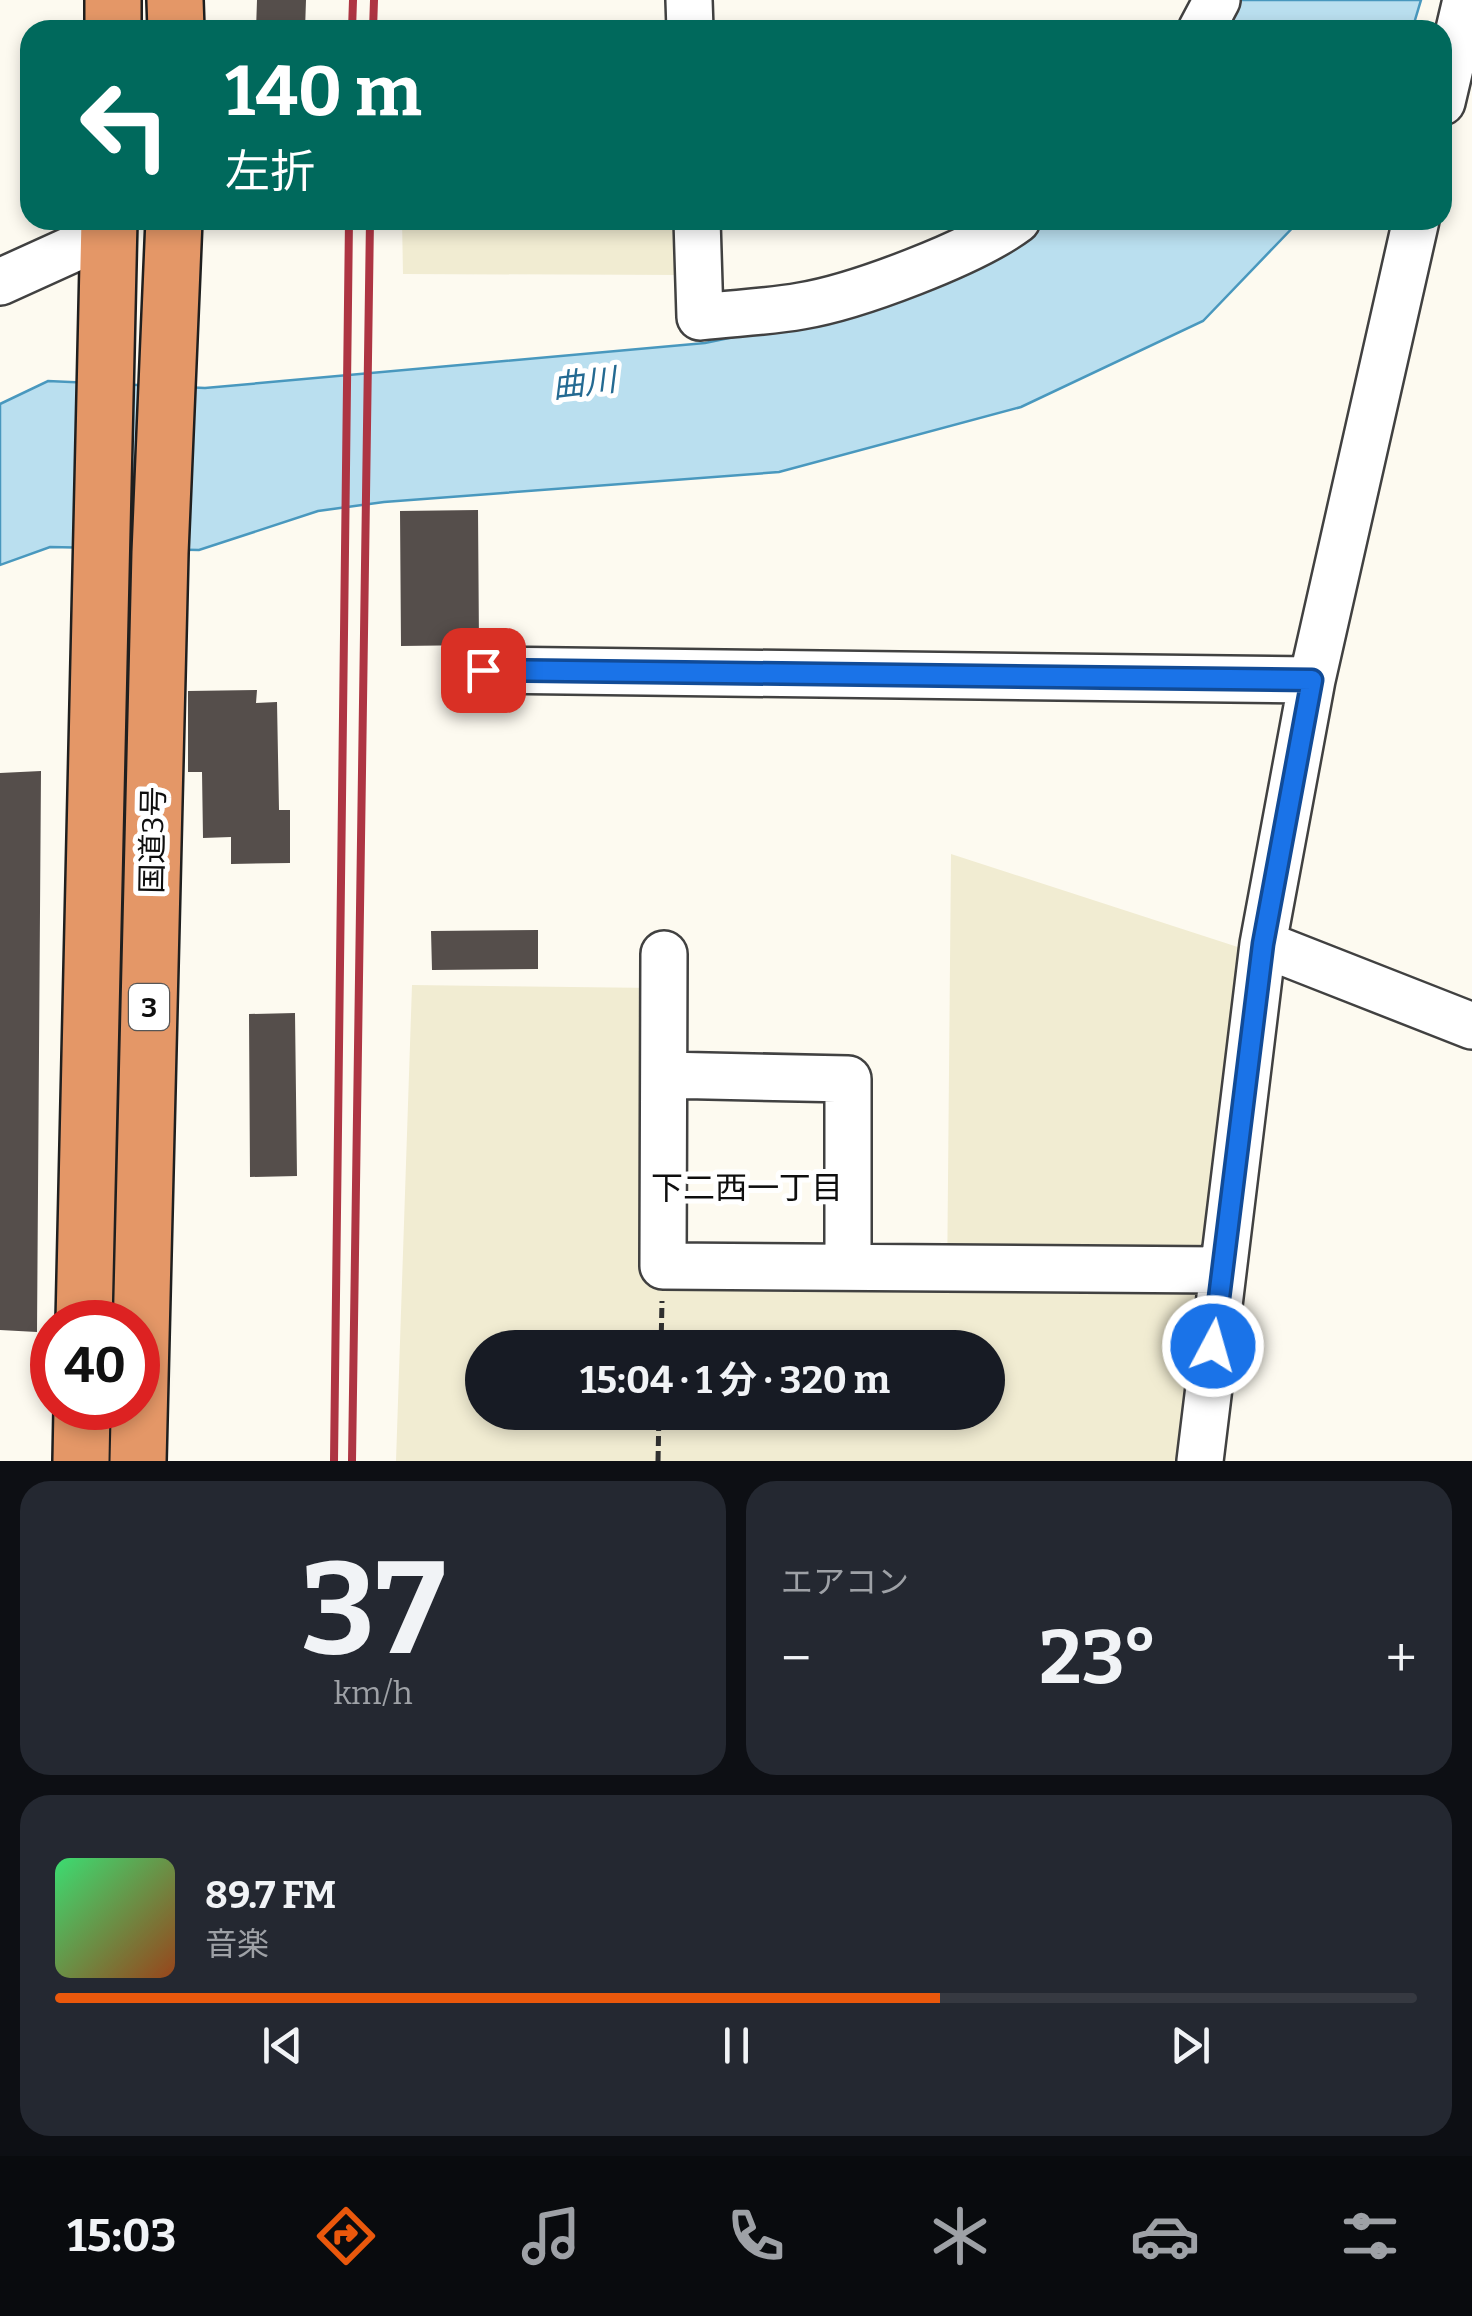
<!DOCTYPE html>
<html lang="ja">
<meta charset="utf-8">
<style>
:root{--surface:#171b24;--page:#242831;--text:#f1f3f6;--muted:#9ea1a6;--line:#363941;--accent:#ea580c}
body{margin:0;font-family:Bitter,"Noto Sans JP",serif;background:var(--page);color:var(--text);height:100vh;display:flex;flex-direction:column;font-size:38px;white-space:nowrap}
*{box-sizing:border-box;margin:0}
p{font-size:32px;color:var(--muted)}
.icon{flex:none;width:55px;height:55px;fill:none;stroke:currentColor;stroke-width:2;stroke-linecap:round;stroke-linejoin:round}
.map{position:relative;height:1461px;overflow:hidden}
.side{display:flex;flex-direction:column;gap:20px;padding:20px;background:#0d0f14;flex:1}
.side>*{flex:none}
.banner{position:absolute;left:20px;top:20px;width:1432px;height:210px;border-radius:30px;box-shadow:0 5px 15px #0003;background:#00695c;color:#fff;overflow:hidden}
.speed{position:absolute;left:30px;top:1300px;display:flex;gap:20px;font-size:50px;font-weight:700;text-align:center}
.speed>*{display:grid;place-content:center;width:130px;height:130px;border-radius:50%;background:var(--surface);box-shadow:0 5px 15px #0003;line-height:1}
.speed .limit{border:15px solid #d22;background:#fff;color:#111}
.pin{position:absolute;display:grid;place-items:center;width:85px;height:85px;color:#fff;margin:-42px;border-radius:20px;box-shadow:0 5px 15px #0006}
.me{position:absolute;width:110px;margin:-55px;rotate:6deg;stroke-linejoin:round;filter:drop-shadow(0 0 8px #0008)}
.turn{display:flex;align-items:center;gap:35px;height:210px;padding:0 40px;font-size:45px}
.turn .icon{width:130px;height:130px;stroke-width:2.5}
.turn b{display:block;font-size:70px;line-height:85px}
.big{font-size:75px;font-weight:700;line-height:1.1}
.side .card{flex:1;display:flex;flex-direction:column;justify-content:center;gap:15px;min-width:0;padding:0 35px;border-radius:30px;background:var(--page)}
.side .dial{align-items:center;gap:0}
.dial b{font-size:130px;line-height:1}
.song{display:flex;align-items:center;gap:30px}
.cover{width:120px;height:120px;border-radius:15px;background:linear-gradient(135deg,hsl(140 70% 55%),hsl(20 70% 35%))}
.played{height:10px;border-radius:5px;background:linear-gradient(90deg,var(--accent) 65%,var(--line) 65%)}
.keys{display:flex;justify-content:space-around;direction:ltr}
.heat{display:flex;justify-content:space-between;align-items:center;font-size:55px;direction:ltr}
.side .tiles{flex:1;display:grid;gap:20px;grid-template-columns:1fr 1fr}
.card:last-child{grid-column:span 2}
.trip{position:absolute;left:465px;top:1330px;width:540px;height:100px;border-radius:50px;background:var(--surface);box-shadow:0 5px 15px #0003;font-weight:700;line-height:100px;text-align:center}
.tabs{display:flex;height:160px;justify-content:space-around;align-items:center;background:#090b0e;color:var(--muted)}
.tabs .icon{width:70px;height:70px}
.tabs .current{color:var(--accent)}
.tabs b{font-size:45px;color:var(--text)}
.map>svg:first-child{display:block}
</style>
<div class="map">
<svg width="1472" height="1461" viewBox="0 0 1472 1461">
<rect width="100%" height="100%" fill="#fdfaf0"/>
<path fill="#f1ecd2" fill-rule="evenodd" d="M 402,220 L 680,220 L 684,275 L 403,274 Z
M 951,854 L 1247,950 L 1184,1461 L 396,1461 L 412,985 L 656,988 L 645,1280 L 947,1289 ZM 482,1348 L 988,1348 L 988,1412 L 482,1412 Z"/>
<path fill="#badfef" stroke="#4998be" stroke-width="2.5" d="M 1239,0 L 1421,0 L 1412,30 L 1224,30 Z
M 1041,220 L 1300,220 L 1203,321 L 1021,407 L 779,472 L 384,502 L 318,511 L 199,550 L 50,547 L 0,565 L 0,404 L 48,381 L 205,388 L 705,343 L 836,316 L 981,259 Z"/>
<path fill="#554e4b" d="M 257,0 L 306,0 L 305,30 L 256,30 Z
M 478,510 L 479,645 L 401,646 L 400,511 Z
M 257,690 L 256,703 L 277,702 L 279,810 L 290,810 L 290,863 L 231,864 L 231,837 L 203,838 L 202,772 L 188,772 L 188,691 Z
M 41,771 L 37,1332 L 0,1330 L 0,773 Z
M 538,930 L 538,969 L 432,970 L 431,931 Z
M 295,1013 L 297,1176 L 250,1177 L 249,1014 Z"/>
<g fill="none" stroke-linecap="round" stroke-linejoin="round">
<g stroke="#414141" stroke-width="50">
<path id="minor" d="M 689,0 L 690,30
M 1201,30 L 1217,0
M 1442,102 L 1466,0
M 697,220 L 700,317 C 733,313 768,312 801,306 C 856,297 973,253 1017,220
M 0,282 L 108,233
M 483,670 L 1312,680
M 1263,944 L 1472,1026
M 664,954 L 663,1266 L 1221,1270
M 664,1075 L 848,1079 L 848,1267
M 1200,1461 L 1263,944 L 1312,680 L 1416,220"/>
</g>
<g stroke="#1f1f1f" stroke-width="60">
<path id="highway" d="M 175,0 L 176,30
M 113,30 L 113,0
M 84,1322 L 109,220
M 81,1461 L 82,1408
M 138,1461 L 160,553 L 174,220"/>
</g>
<path stroke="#303030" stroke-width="5" stroke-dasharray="10 5" stroke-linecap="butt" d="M 661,1348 L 662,1301
M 658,1461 L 659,1412"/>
<use href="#minor" stroke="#fff" stroke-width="45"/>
<use href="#highway" stroke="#e49767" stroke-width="55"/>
<path stroke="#ae3543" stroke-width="8" d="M 352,30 L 353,0
M 373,30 L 374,0
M 334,1461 L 349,220
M 352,1461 L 370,220"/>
</g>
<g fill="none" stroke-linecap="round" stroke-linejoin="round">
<g stroke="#114b97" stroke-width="25">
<path id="route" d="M 483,670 L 1312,680 L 1263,944 L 1213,1346"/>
</g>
<use href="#route" stroke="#1a73e8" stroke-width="18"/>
</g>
<g text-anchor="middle" stroke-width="10" stroke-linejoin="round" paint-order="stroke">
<rect fill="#fff" stroke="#565656" stroke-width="2.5" x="129" y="984" width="40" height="46" rx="8"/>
<g font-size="28" font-weight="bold" fill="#0e0e0e">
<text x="149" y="1017">3</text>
</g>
<g font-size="30" fill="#0e0e0e" stroke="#fff">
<text transform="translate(153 840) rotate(-89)" y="10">国道3号</text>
</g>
<g font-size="32" font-style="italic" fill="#246a92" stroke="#fff">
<text transform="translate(584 383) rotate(-7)" y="11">曲川</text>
</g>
<g font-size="32" fill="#0e0e0e" stroke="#fff">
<text x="747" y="1199">下二西一丁目</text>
</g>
</g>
</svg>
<div class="speed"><div class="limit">40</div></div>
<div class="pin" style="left:483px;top:670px;background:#d93025"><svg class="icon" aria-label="arrive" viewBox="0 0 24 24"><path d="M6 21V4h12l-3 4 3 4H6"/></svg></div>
<svg class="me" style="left:1213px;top:1346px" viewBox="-20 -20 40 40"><circle r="17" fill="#1a73e8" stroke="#fff" stroke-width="3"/><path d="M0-11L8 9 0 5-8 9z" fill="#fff"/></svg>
<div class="trip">15:04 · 1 分 · 320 m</div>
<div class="banner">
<div class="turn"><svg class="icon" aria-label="left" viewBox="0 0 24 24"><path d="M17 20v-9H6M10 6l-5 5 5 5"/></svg><div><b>140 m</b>左折</div></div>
</div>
</div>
<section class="side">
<div class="tiles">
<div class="card dial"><b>37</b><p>km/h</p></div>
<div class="card"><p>エアコン</p>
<div class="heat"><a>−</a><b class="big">23°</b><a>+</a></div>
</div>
<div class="card">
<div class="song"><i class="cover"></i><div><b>89.7 FM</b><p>音楽</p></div></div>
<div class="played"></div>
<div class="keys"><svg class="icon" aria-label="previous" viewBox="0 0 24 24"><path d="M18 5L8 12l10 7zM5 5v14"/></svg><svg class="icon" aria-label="pause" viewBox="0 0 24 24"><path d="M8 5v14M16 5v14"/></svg><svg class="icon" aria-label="next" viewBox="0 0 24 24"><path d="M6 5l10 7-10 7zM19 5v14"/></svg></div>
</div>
</div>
</section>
<nav class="tabs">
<b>15:03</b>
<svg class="icon current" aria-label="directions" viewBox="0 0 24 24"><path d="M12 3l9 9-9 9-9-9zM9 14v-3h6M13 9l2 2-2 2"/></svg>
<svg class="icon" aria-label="music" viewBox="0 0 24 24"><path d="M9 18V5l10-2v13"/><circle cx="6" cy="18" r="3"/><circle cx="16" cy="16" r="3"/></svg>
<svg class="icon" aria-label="phone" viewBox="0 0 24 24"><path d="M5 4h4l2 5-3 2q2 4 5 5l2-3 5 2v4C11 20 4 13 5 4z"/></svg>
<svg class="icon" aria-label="climate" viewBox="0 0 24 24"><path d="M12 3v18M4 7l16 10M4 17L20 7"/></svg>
<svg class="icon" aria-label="car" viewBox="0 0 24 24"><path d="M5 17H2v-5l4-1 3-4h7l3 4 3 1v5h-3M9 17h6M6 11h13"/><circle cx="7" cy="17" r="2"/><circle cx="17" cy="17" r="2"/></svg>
<svg class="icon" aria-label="filters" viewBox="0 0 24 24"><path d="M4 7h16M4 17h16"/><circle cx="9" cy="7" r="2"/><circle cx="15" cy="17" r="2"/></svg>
</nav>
